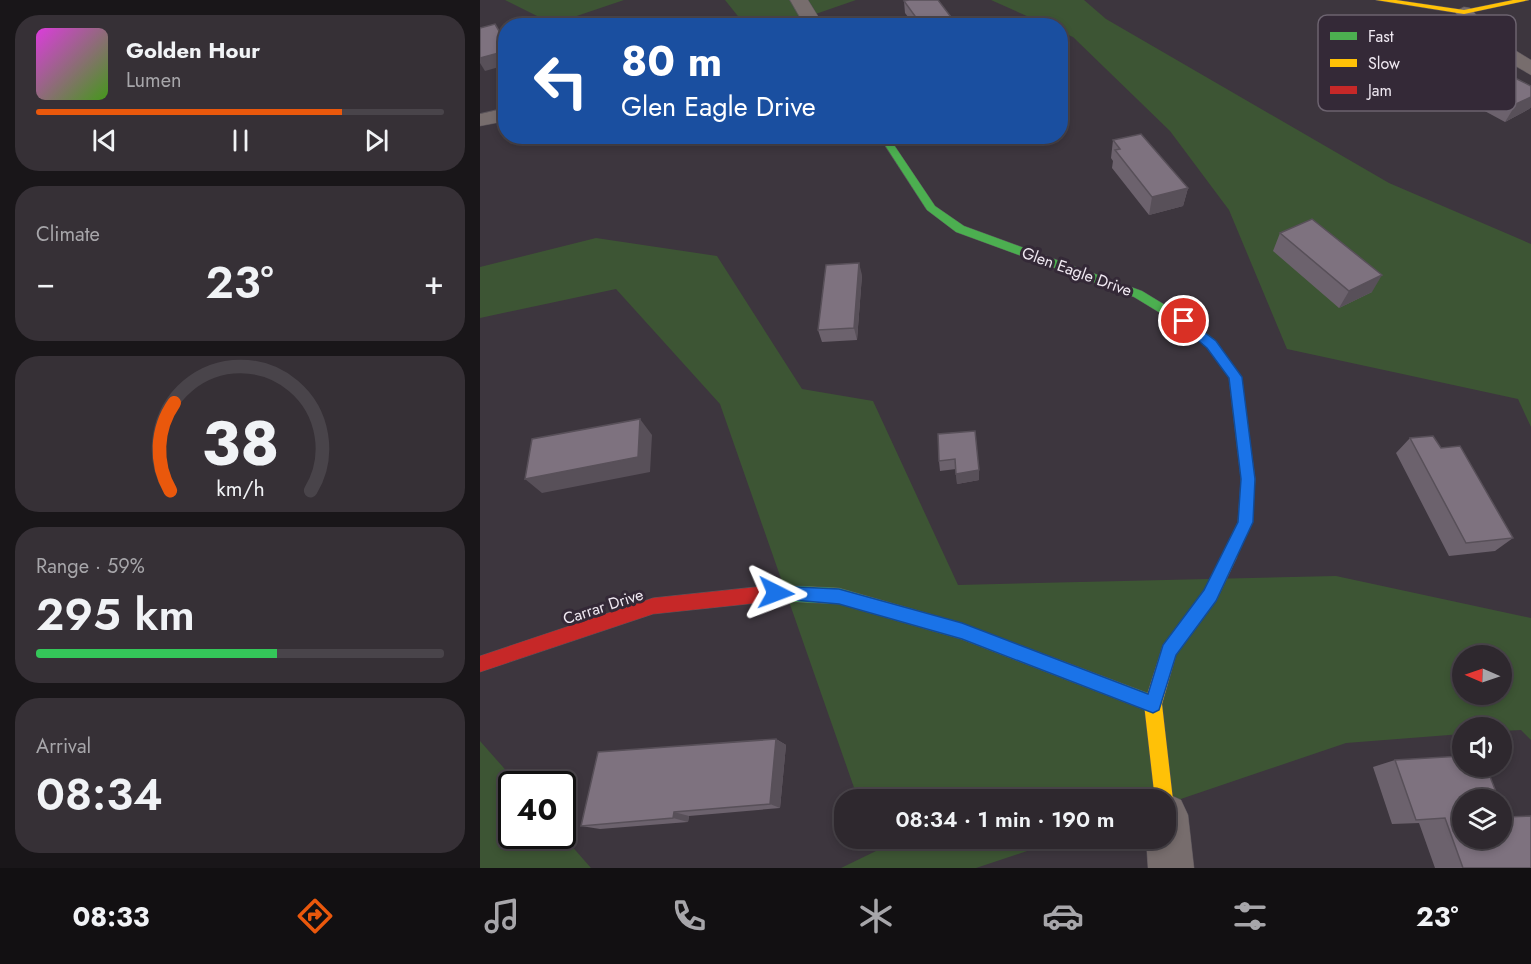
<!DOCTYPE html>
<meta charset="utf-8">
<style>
:root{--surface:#2e282e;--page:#363036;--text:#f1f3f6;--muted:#a7a6aa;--line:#49444a;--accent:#ea580c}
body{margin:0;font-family:Jost,sans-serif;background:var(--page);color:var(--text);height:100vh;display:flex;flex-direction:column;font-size:22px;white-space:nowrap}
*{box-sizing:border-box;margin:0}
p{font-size:20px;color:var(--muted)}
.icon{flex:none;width:33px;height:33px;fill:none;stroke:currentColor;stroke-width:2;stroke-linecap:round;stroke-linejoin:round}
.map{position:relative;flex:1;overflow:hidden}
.details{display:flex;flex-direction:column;gap:15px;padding:15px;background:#191619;width:480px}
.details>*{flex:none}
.top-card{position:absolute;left:18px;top:18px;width:570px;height:126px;border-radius:24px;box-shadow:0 3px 9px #0003,0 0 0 2px var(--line);background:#1a4fa0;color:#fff;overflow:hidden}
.needle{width:39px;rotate:272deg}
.tools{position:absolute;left:972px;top:645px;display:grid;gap:12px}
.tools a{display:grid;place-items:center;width:60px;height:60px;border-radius:50%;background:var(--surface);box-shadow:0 3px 9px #0003,0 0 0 2px var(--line);font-size:30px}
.speed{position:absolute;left:18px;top:771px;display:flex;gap:12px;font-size:30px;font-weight:700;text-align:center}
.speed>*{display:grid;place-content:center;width:78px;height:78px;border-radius:50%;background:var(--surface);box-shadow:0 3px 9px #0003,0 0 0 2px var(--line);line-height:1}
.speed .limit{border:3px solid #111;border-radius:9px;background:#fff;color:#111}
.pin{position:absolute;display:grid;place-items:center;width:51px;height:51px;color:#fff;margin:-26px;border:3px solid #fff;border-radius:50%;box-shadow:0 2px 6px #0007}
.me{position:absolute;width:66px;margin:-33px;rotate:93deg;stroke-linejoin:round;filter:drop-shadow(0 0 4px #0008)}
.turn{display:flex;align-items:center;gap:21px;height:126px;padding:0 24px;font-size:27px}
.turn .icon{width:78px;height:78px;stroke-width:2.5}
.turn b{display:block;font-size:42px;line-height:51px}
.big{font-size:45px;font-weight:600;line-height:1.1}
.details .card{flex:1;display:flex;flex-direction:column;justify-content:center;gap:9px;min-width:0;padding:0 21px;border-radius:24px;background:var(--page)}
.details .dial{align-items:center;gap:0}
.dial svg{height:156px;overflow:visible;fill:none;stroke:var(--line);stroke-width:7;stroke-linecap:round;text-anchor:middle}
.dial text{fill:var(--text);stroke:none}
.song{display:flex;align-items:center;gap:18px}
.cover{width:72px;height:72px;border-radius:9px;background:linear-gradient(135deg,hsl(300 70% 55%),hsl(100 70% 35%))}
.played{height:6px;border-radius:3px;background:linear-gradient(90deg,var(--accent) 75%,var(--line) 75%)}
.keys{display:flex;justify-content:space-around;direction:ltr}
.heat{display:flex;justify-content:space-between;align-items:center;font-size:33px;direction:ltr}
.charge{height:9px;border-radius:4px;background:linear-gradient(90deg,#34c759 59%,var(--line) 0)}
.trip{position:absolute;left:354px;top:789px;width:342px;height:60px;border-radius:24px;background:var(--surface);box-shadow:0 3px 9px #0003,0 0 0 2px var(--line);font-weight:600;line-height:60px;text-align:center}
.tabs{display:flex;height:96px;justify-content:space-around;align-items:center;background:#121012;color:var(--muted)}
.tabs .icon{width:42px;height:42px}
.tabs .on{color:var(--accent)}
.tabs b{font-size:27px;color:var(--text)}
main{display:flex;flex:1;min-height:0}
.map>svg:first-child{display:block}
</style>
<main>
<section class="details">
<div class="card">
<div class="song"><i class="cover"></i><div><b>Golden Hour</b><p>Lumen</p></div></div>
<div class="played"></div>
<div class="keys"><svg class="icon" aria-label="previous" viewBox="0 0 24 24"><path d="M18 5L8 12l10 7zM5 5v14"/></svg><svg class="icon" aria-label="pause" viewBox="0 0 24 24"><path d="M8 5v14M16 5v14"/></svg><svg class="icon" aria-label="next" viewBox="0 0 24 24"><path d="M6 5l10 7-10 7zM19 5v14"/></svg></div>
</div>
<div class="card"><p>Climate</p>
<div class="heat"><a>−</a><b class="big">23°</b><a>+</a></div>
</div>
<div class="card dial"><svg viewBox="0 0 100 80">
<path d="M14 69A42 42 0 1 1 86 69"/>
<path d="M14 69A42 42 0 0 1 16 24" stroke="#ea580c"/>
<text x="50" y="56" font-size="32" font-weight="700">38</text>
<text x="50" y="72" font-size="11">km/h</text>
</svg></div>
<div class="card"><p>Range · 59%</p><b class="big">295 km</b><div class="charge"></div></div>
<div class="card"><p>Arrival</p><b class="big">08:34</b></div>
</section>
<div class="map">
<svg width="1051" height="868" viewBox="0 0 1051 868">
<rect width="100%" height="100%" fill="#3d363e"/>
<path fill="#3d5534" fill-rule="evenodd" d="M 25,0 L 144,0 L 73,24 Z
M 245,0 L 376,0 L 301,26 L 265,25 Z
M 511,0 L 604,0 L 626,19 L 909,183 L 1051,244 L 1051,427 L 1038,399 L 807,349 L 749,210 L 690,131 L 593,37 L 581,32 L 580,26 L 567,25 Z
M 116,238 L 237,256 L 322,389 L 393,401 L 478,585 L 856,576 L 1051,618 L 1051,740 L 1041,730 L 1022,731 L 1022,728 L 982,728 L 982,734 L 866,743 L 686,804 L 686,800 L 378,799 L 240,404 L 136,289 L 0,318 L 0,267 ZM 982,656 L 1022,656 L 1022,694 L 982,694 Z
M 0,741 L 38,784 L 32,784 L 32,836 L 82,835 L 111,868 L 0,868 Z
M 392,839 L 392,838 L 583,839 L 496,868 L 361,868 L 396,851 Z"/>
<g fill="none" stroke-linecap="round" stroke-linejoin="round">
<g stroke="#59535a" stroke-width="1">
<path id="street" d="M 310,0 L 328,0 L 344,26 L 325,26 Z
M 984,7 L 990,8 L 1020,41 L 1051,60 L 1051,75 L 1006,49 L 975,12 Z
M 26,108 L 26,121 L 0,126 L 0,114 Z
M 686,793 L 701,800 L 708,815 L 714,868 L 668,868 L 666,838 L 686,838 L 686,800 L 671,800 Z"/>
</g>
<g stroke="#59535a" stroke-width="1">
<path id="fast" d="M 399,136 L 408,136 L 455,206 L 484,226 L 662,291 L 708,319 L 736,341 L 761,377 L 775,479 L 772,522 L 754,562 L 749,564 L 744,562 L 741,557 L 758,522 L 761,479 L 749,378 L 728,347 L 700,325 L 654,297 L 476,232 L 447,210 Z
M 296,585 L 359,588 L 481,623 L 673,695 L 679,698 L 682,704 L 679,710 L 673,713 L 481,639 L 359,604 L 296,601 L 290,598 L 288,593 L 290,588 Z"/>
</g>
<g stroke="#59535a" stroke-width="1">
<path id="slow" d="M 896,0 L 916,0 L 984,10 L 1033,0 L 1049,0 L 984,14 Z
M 749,550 L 754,552 L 757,557 L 736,601 L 696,655 L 682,704 L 693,800 L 691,807 L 686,809 L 686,800 L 675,800 L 664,704 L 683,645 L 724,591 L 744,552 Z"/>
</g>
<g stroke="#59535a" stroke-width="1">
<path id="jam" d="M 296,585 L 302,588 L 304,593 L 302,598 L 296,601 L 173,614 L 0,672 L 0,656 L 173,598 Z"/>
</g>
<use href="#street" fill="#776d6d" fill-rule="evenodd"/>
<use href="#fast" fill="#4caf50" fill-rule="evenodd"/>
<use href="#slow" fill="#ffc107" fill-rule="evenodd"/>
<use href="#jam" fill="#c62828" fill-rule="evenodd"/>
</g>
<path fill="#6c626d" d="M 424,1 L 472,26 L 435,26 L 425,13 Z
M 1051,86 L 1051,107 L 1049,109 L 1025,122 L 1001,109 L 1012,91 Z
M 633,140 L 708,188 L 703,206 L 669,215 L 632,168 L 633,161 L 631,158 Z
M 800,233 L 892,292 L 859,308 L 793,251 Z
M 382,275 L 377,340 L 342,342 L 338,330 Z
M 458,434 L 499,480 L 477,484 L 476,469 L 460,471 L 459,461 Z
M 930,438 L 961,448 L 1033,538 L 1015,551 L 969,556 L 916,453 Z
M 296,739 L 306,745 L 300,808 L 209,816 L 208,822 L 120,829 L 101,826 Z
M 915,760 L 1026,817 L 1051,868 L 955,868 L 939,823 L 912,824 L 893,767 Z"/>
<path fill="#585059" d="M 471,17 L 472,26 L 440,26 L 440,23 Z
M 26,51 L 26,65 L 5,71 L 0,63 L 0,58 Z
M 1051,97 L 1051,107 L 1049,109 L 1025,122 L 1036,104 Z
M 708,188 L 703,206 L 669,215 L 672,197 Z
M 379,263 L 382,275 L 377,340 L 374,328 Z
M 902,275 L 892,292 L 859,308 L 869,291 Z
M 160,419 L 172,435 L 170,472 L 62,493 L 45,479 Z
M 499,470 L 499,480 L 477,484 L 476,474 Z
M 296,739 L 306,745 L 300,808 L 290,804 Z
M 194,812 L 209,816 L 208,822 L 193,818 Z"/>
<path fill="#7e727f" stroke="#585059" stroke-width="1.5" d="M 429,0 L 458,0 L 471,17 L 440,23 L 424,1 Z
M 15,24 L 26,43 L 26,51 L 0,58 L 0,28 Z
M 1037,79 L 1051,86 L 1051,97 L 1036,104 L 1012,91 Z
M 661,134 L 708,188 L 672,197 L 635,150 L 640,149 L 633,140 Z
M 832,219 L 902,275 L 869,291 L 800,233 Z
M 379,263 L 374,328 L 338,330 L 346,265 Z
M 160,419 L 158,457 L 45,479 L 52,439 Z
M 495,431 L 499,470 L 476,474 L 475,459 L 459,461 L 458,434 Z
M 953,436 L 961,448 L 980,446 L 1033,538 L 986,543 L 930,438 Z
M 296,739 L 290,804 L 194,812 L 193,818 L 101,826 L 118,752 Z
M 982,756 L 982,766 L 1006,766 L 1019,800 L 982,800 L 982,838 L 1022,838 L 1022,806 L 1026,817 L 1051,816 L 1051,868 L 983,868 L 965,818 L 936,820 L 915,760 Z"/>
<path fill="#1a73e8" stroke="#114b97" stroke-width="1.5" d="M 704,317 L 736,341 L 762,377 L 775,479 L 773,522 L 736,601 L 696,655 L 679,710 L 673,713 L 482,639 L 359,604 L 290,598 L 288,593 L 290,588 L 296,586 L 359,589 L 482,623 L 668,694 L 683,645 L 724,590 L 758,522 L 761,479 L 749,378 L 727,348 L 700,325 L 698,321 Z"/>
<g text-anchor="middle" stroke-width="6" stroke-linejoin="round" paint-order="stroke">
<g font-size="16" fill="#f0e9f2" stroke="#342937">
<text transform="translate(597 271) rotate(20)" y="6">Glen Eagle Drive</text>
<text transform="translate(123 606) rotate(-18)" y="6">Carrar Drive</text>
</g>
</g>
<rect x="838" y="15" width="198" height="96" rx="9" fill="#342937" stroke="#6c636f" stroke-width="1.5"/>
<rect x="850" y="32" width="27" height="8" fill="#4caf50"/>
<rect x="850" y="59" width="27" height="8" fill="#ffc107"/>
<rect x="850" y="86" width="27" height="8" fill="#c62828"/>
<g font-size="16" fill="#f0e9f2">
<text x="888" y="42">Fast</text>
<text x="888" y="69">Slow</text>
<text x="888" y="96">Jam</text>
</g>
</svg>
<div class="tools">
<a><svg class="needle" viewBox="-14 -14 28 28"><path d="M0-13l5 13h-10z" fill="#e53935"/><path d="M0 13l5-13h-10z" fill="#a7a6aa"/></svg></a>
<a><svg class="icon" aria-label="sound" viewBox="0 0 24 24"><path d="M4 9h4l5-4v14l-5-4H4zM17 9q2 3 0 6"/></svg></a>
<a><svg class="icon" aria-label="layers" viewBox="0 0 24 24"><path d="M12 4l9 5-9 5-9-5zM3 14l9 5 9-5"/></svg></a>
</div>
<div class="speed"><div class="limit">40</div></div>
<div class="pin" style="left:704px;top:321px;background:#d93025"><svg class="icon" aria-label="arrive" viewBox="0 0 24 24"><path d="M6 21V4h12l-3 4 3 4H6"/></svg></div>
<svg class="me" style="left:296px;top:593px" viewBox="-20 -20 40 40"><path d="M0-17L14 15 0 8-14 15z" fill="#1a73e8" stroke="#fff" stroke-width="4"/></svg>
<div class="trip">08:34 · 1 min · 190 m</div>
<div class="top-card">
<div class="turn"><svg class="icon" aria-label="left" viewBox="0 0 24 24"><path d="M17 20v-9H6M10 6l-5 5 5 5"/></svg><div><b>80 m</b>Glen Eagle Drive</div></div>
</div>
</div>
</main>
<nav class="tabs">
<b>08:33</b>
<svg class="icon on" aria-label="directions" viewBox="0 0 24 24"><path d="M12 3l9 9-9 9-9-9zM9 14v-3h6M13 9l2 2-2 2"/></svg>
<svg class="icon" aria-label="music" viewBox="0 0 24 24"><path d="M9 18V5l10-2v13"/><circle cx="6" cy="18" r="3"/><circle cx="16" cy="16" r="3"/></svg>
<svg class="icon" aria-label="phone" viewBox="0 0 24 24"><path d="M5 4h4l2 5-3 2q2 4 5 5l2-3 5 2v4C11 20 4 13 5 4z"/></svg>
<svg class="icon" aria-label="climate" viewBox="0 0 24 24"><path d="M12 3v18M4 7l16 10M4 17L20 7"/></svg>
<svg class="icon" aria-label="car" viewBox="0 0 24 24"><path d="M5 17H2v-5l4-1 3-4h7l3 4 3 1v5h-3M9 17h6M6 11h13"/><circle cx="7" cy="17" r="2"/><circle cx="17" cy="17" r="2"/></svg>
<svg class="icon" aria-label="filters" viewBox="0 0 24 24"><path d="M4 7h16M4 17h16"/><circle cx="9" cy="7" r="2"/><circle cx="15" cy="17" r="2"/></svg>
<b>23°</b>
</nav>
